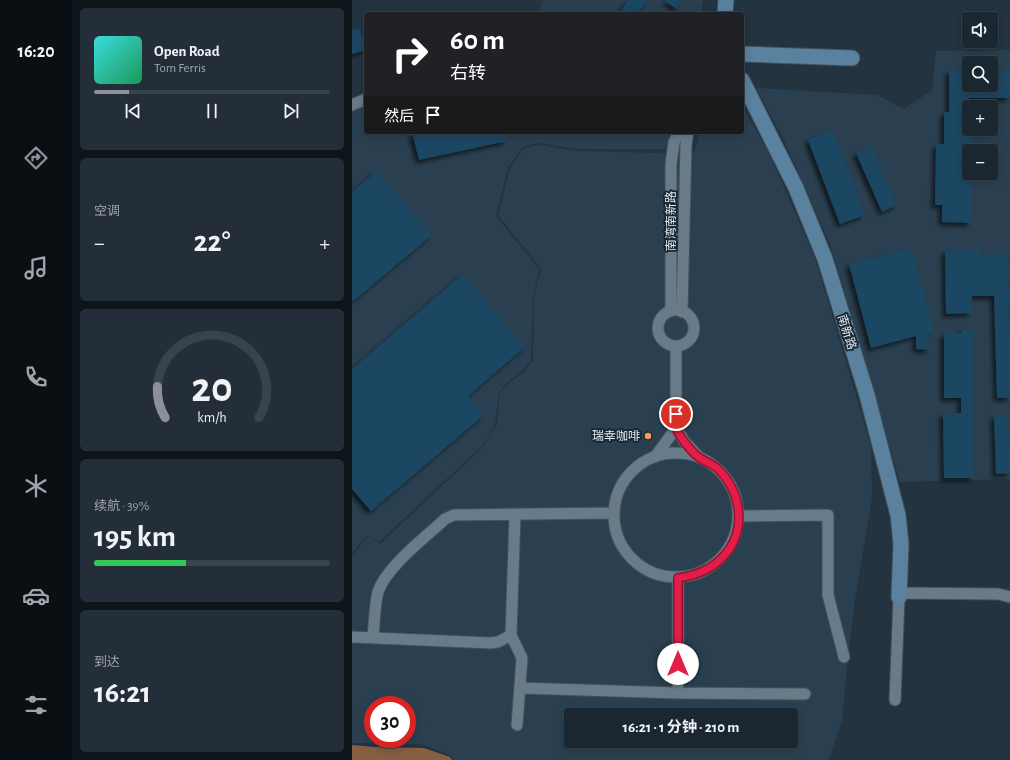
<!DOCTYPE html>
<html lang="zh">
<meta charset="utf-8">
<style>
:root{--surface:#1a2630;--page:#232e38;--text:#f1f3f6;--muted:#9fa5ab;--line:#38434c;--accent:#8c9099}
body{margin:0;font-family:"Alegreya Sans","Noto Sans SC",sans-serif;background:var(--page);color:var(--text);height:100vh;display:flex;flex-direction:column;font-size:15px;white-space:nowrap}
*{box-sizing:border-box;margin:0}
p{font-size:13px;color:var(--muted)}
.icon{flex:none;width:22px;height:22px;fill:none;stroke:currentColor;stroke-width:2;stroke-linecap:round;stroke-linejoin:round}
.map{position:relative;flex:1;overflow:hidden}
.drawer{display:flex;flex-direction:column;gap:8px;padding:8px;background:#0e151a;width:280px}
.drawer>*{flex:none}
.banner{position:absolute;left:12px;top:12px;width:380px;height:122px;border-radius:4px;box-shadow:0 2px 10px #0003,0 0 0 1px var(--line);background:#202124;color:#fff;overflow:hidden}
.fabs{position:absolute;left:610px;top:12px;display:grid;gap:8px}
.fabs a{display:grid;place-items:center;width:36px;height:36px;border-radius:4px;background:var(--surface);box-shadow:0 2px 10px #0003,0 0 0 1px var(--line);font-size:20px}
.speed{position:absolute;left:12px;top:696px;display:flex;gap:8px;font-size:20px;font-weight:700;text-align:center}
.speed>*{display:grid;place-content:center;width:52px;height:52px;border-radius:50%;background:var(--surface);box-shadow:0 2px 10px #0003,0 0 0 1px var(--line);line-height:1}
.speed .limit{border:6px solid #d22;background:#fff;color:#111}
.pin{position:absolute;display:grid;place-items:center;width:34px;height:34px;color:#fff;margin:-17px;border:2px solid #fff;border-radius:50%;box-shadow:0 1px 4px #0007}
.me{position:absolute;width:44px;margin:-22px;rotate:0deg;stroke-linejoin:round;filter:drop-shadow(0 0 3px #0008)}
.turn{display:flex;align-items:center;gap:14px;height:84px;padding:0 20px;font-size:18px}
.turn .icon{width:52px;height:52px;stroke-width:2.5}
.turn b{display:block;font-size:28px;line-height:34px}
.then{display:flex;align-items:center;height:38px;padding:0 20px;background:#0003;gap:8px;font-size:15px}
.big{font-size:30px;font-weight:700;line-height:1.1}
.drawer .tile{flex:1;display:flex;flex-direction:column;justify-content:center;gap:6px;min-width:0;padding:0 14px;border-radius:6px;background:var(--page)}
.drawer .dial{align-items:center;gap:0}
.dial svg{height:104px;overflow:visible;fill:none;stroke:var(--line);stroke-width:7;stroke-linecap:round;text-anchor:middle}
.dial text{fill:var(--text);stroke:none}
.song{display:flex;align-items:center;gap:12px}
.cover{width:48px;height:48px;border-radius:6px;background:linear-gradient(135deg,hsl(180 70% 55%),hsl(150 70% 35%))}
.played{height:4px;border-radius:2px;background:linear-gradient(90deg,var(--accent) 15%,var(--line) 15%)}
.keys{display:flex;justify-content:space-around;direction:ltr}
.heat{display:flex;justify-content:space-between;align-items:center;font-size:22px;direction:ltr}
.charge{height:6px;border-radius:3px;background:linear-gradient(90deg,#34c759 39%,var(--line) 0)}
.trip{position:absolute;left:212px;top:708px;width:234px;height:40px;border-radius:4px;background:var(--surface);box-shadow:0 2px 10px #0003,0 0 0 1px var(--line);font-weight:700;line-height:40px;text-align:center}
main{display:flex;flex:1;min-height:0}
.menu{display:flex;flex-direction:column;width:72px;justify-content:space-around;align-items:center;background:#0a0f13;color:var(--muted)}
.menu .icon{width:28px;height:28px}
.menu .active{color:var(--accent)}
.menu b{font-size:18px;color:var(--text)}
.map>svg:first-child{display:block}
</style>
<main>
<nav class="menu">
<b>16:20</b>
<svg class="icon active" aria-label="directions" viewBox="0 0 24 24"><path d="M12 3l9 9-9 9-9-9zM9 14v-3h6M13 9l2 2-2 2"/></svg>
<svg class="icon" aria-label="music" viewBox="0 0 24 24"><path d="M9 18V5l10-2v13"/><circle cx="6" cy="18" r="3"/><circle cx="16" cy="16" r="3"/></svg>
<svg class="icon" aria-label="phone" viewBox="0 0 24 24"><path d="M5 4h4l2 5-3 2q2 4 5 5l2-3 5 2v4C11 20 4 13 5 4z"/></svg>
<svg class="icon" aria-label="climate" viewBox="0 0 24 24"><path d="M12 3v18M4 7l16 10M4 17L20 7"/></svg>
<svg class="icon" aria-label="car" viewBox="0 0 24 24"><path d="M5 17H2v-5l4-1 3-4h7l3 4 3 1v5h-3M9 17h6M6 11h13"/><circle cx="7" cy="17" r="2"/><circle cx="17" cy="17" r="2"/></svg>
<svg class="icon" aria-label="filters" viewBox="0 0 24 24"><path d="M4 7h16M4 17h16"/><circle cx="9" cy="7" r="2"/><circle cx="15" cy="17" r="2"/></svg>
</nav>
<section class="drawer">
<div class="tile">
<div class="song"><i class="cover"></i><div><b>Open Road</b><p>Tom Ferris</p></div></div>
<div class="played"></div>
<div class="keys"><svg class="icon" aria-label="previous" viewBox="0 0 24 24"><path d="M18 5L8 12l10 7zM5 5v14"/></svg><svg class="icon" aria-label="pause" viewBox="0 0 24 24"><path d="M8 5v14M16 5v14"/></svg><svg class="icon" aria-label="next" viewBox="0 0 24 24"><path d="M6 5l10 7-10 7zM19 5v14"/></svg></div>
</div>
<div class="tile"><p>空调</p>
<div class="heat"><a>−</a><b class="big">22°</b><a>+</a></div>
</div>
<div class="tile dial"><svg viewBox="0 0 100 80">
<path d="M14 69A42 42 0 1 1 86 69"/>
<path d="M14 69A42 42 0 0 1 8 45" stroke="#8c9099"/>
<text x="50" y="56" font-size="32" font-weight="700">20</text>
<text x="50" y="72" font-size="11">km/h</text>
</svg></div>
<div class="tile"><p>续航 · 39%</p><b class="big">195 km</b><div class="charge"></div></div>
<div class="tile"><p>到达</p><b class="big">16:21</b></div>
</section>
<div class="map">
<svg width="658" height="760" viewBox="0 0 658 760">
<defs>
<filter id="shadow"><feDropShadow dx="-3.5" dy="3.5" stdDeviation="2" flood-color="#0009"/></filter>
</defs>
<rect width="100%" height="100%" fill="#233340"/>
<path fill="#2a4050" fill-rule="evenodd" d="M 191,0 L 351,0 L 349,14 L 186,14 Z
M 658,50 L 658,479 L 548,482 L 478,244 L 431,138 L 404,88 L 525,95 L 552,109 L 580,90 L 584,51 ZM 617,63 L 639,63 L 639,85 L 617,85 ZM 617,107 L 639,107 L 639,129 L 617,129 ZM 617,151 L 639,151 L 639,173 L 617,173 Z
M 14,104 L 14,132 L 317,132 L 316,149 L 226,149 L 187,143 L 171,147 L 156,167 L 144,216 L 187,269 L 181,297 L 179,360 L 171,370 L 153,384 L 147,393 L 143,424 L 136,437 L 128,448 L 27,542 L 15,536 L 0,553 L 0,111 Z
M 390,106 L 417,153 L 464,261 L 519,447 L 520,498 L 503,599 L 495,666 L 490,720 L 477,760 L 102,760 L 98,755 L 69,744 L 0,743 L 0,555 L 16,537 L 28,544 L 129,449 L 145,424 L 148,393 L 154,385 L 172,372 L 181,360 L 182,297 L 189,269 L 146,215 L 158,168 L 172,148 L 186,145 L 226,151 L 342,154 L 348,132 L 390,132 ZM 21,705 L 55,705 L 55,739 L 21,739 ZM 219,715 L 439,715 L 439,741 L 219,741 Z"/>
<path fill="#875e44" d="M 0,745 L 22,747 L 72,748 L 98,757 L 100,760 L 0,760 Z"/>
<path fill="#1c4662" filter="url(#shadow)" d="M 277,0 L 296,0 L 285,14 L 266,14 Z
M 312,0 L 331,0 L 324,9 Z
M 7,28 L 14,50 L 0,54 L 0,30 Z
M 597,70 L 617,70 L 617,85 L 639,85 L 639,70 L 658,70 L 658,98 L 617,98 L 617,129 L 620,129 L 619,151 L 617,151 L 617,173 L 619,173 L 619,223 L 590,222 L 590,205 L 583,205 L 584,144 L 592,144 L 592,112 L 597,112 Z
M 481,130 L 513,215 L 488,224 L 456,140 Z
M 60,132 L 153,132 L 155,141 L 67,160 Z
M 519,147 L 545,205 L 530,212 L 504,153 Z
M 25,171 L 80,235 L 0,302 L 0,192 Z
M 559,248 L 580,323 L 580,334 L 577,334 L 577,350 L 564,349 L 564,336 L 519,348 L 497,264 Z
M 628,249 L 628,255 L 656,254 L 658,398 L 645,398 L 642,296 L 620,296 L 620,313 L 594,314 L 593,250 Z
M 111,274 L 173,347 L 116,396 L 132,415 L 19,511 L 0,489 L 0,369 Z
M 610,329 L 622,329 L 622,478 L 592,478 L 591,413 L 609,413 L 609,398 L 592,398 L 592,333 L 610,333 Z
M 642,415 L 656,415 L 658,473 L 644,474 Z"/>
<g fill="none" stroke-linecap="round" stroke-linejoin="round">
<g stroke="#42515b" stroke-width="13">
<path id="street" d="M 0,105 L 14,99
M306 328a18 18 0 1 1 36 0a18 18 0 1 1-36 0Z
M 319,311 L 319,164 L 322,142 L 327,132
M 330,312 L 334,144 L 336,132
M 324,428 L 332,441 L 347,457
M262 515a62 62 0 1 1 124 0a62 62 0 1 1-124 0Z
M 303,457 L 324,428 L 324,346
M 163,514 L 159,635 L 170,658 L 165,725
M 387,516 L 476,515 L 476,595 L 492,657
M 547,593 L 646,594 L 658,597
M 0,637 L 139,643 L 146,642 L 159,635
M 21,638 C 22,625 23,603 26,592 C 34,567 74,537 93,519 L 102,515 L 262,513
M 168,688 L 326,693 L 453,694
M 326,693 L 326,578
M 543,700 L 547,597"/>
</g>
<g stroke="#42515b" stroke-width="17">
<path id="secondary" d="M 373,14 L 374,0
M 390,54 L 500,58
M 390,80 L 444,188 L 473,259 L 515,395 L 546,515 L 549,544 L 547,597"/>
</g>
<use href="#street" stroke="#697b89" stroke-width="11"/>
<use href="#secondary" stroke="#5a829e" stroke-width="15"/>
</g>
<g fill="none" stroke-linecap="round" stroke-linejoin="round">
<g stroke="#92132f" stroke-width="10">
<path id="route" d="M 324,414 C 324,418 323,423 324,427 C 325,434 341,454 348,458 C 354,462 361,464 366,469 C 387,489 394,523 378,548 C 365,567 348,575 326,578 L 326,664"/>
</g>
<use href="#route" stroke="#e11d48" stroke-width="7"/>
</g>
<circle fill="#ff9b5a" stroke="#192935" stroke-width="1.5" cx="296" cy="436" r="4"/>
<g text-anchor="middle" stroke-width="4" stroke-linejoin="round" paint-order="stroke">
<g font-size="12" fill="#e0eaf2" stroke="#192935">
<text transform="translate(319 221) rotate(-90)" y="4">南湾南新路</text>
<text transform="translate(495 332) rotate(72)" y="4">南新路</text>
</g>
<g font-size="12" fill="#e0eaf2" stroke="#192935" text-anchor="end">
<text x="288" y="440">瑞幸咖啡</text>
</g>
</g>
</svg>
<div class="fabs">
<a><svg class="icon" aria-label="sound" viewBox="0 0 24 24"><path d="M4 9h4l5-4v14l-5-4H4zM17 9q2 3 0 6"/></svg></a>
<a><svg class="icon" aria-label="search" viewBox="0 0 24 24"><circle cx="10" cy="10" r="6"/><path d="M15 15l6 6"/></svg></a>
<a>+</a>
<a>−</a>
</div>
<div class="speed"><div class="limit">30</div></div>
<div class="pin" style="left:324px;top:414px;background:#d93025"><svg class="icon" aria-label="arrive" viewBox="0 0 24 24"><path d="M6 21V4h12l-3 4 3 4H6"/></svg></div>
<svg class="me" style="left:326px;top:664px" viewBox="-20 -20 40 40"><circle r="19" fill="#fff"/><path d="M0-13L10 11 0 6-10 11z" fill="#e11d48"/></svg>
<div class="trip">16:21 · 1 分钟 · 210 m</div>
<div class="banner">
<div class="turn"><svg class="icon" aria-label="right" viewBox="0 0 24 24"><path d="M7 20v-9h11M14 6l5 5-5 5"/></svg><div><b>60 m</b>右转</div></div>
<div class="then">然后<svg class="icon" aria-label="arrive" viewBox="0 0 24 24"><path d="M6 21V4h12l-3 4 3 4H6"/></svg></div>
</div>
</div>
</main>
